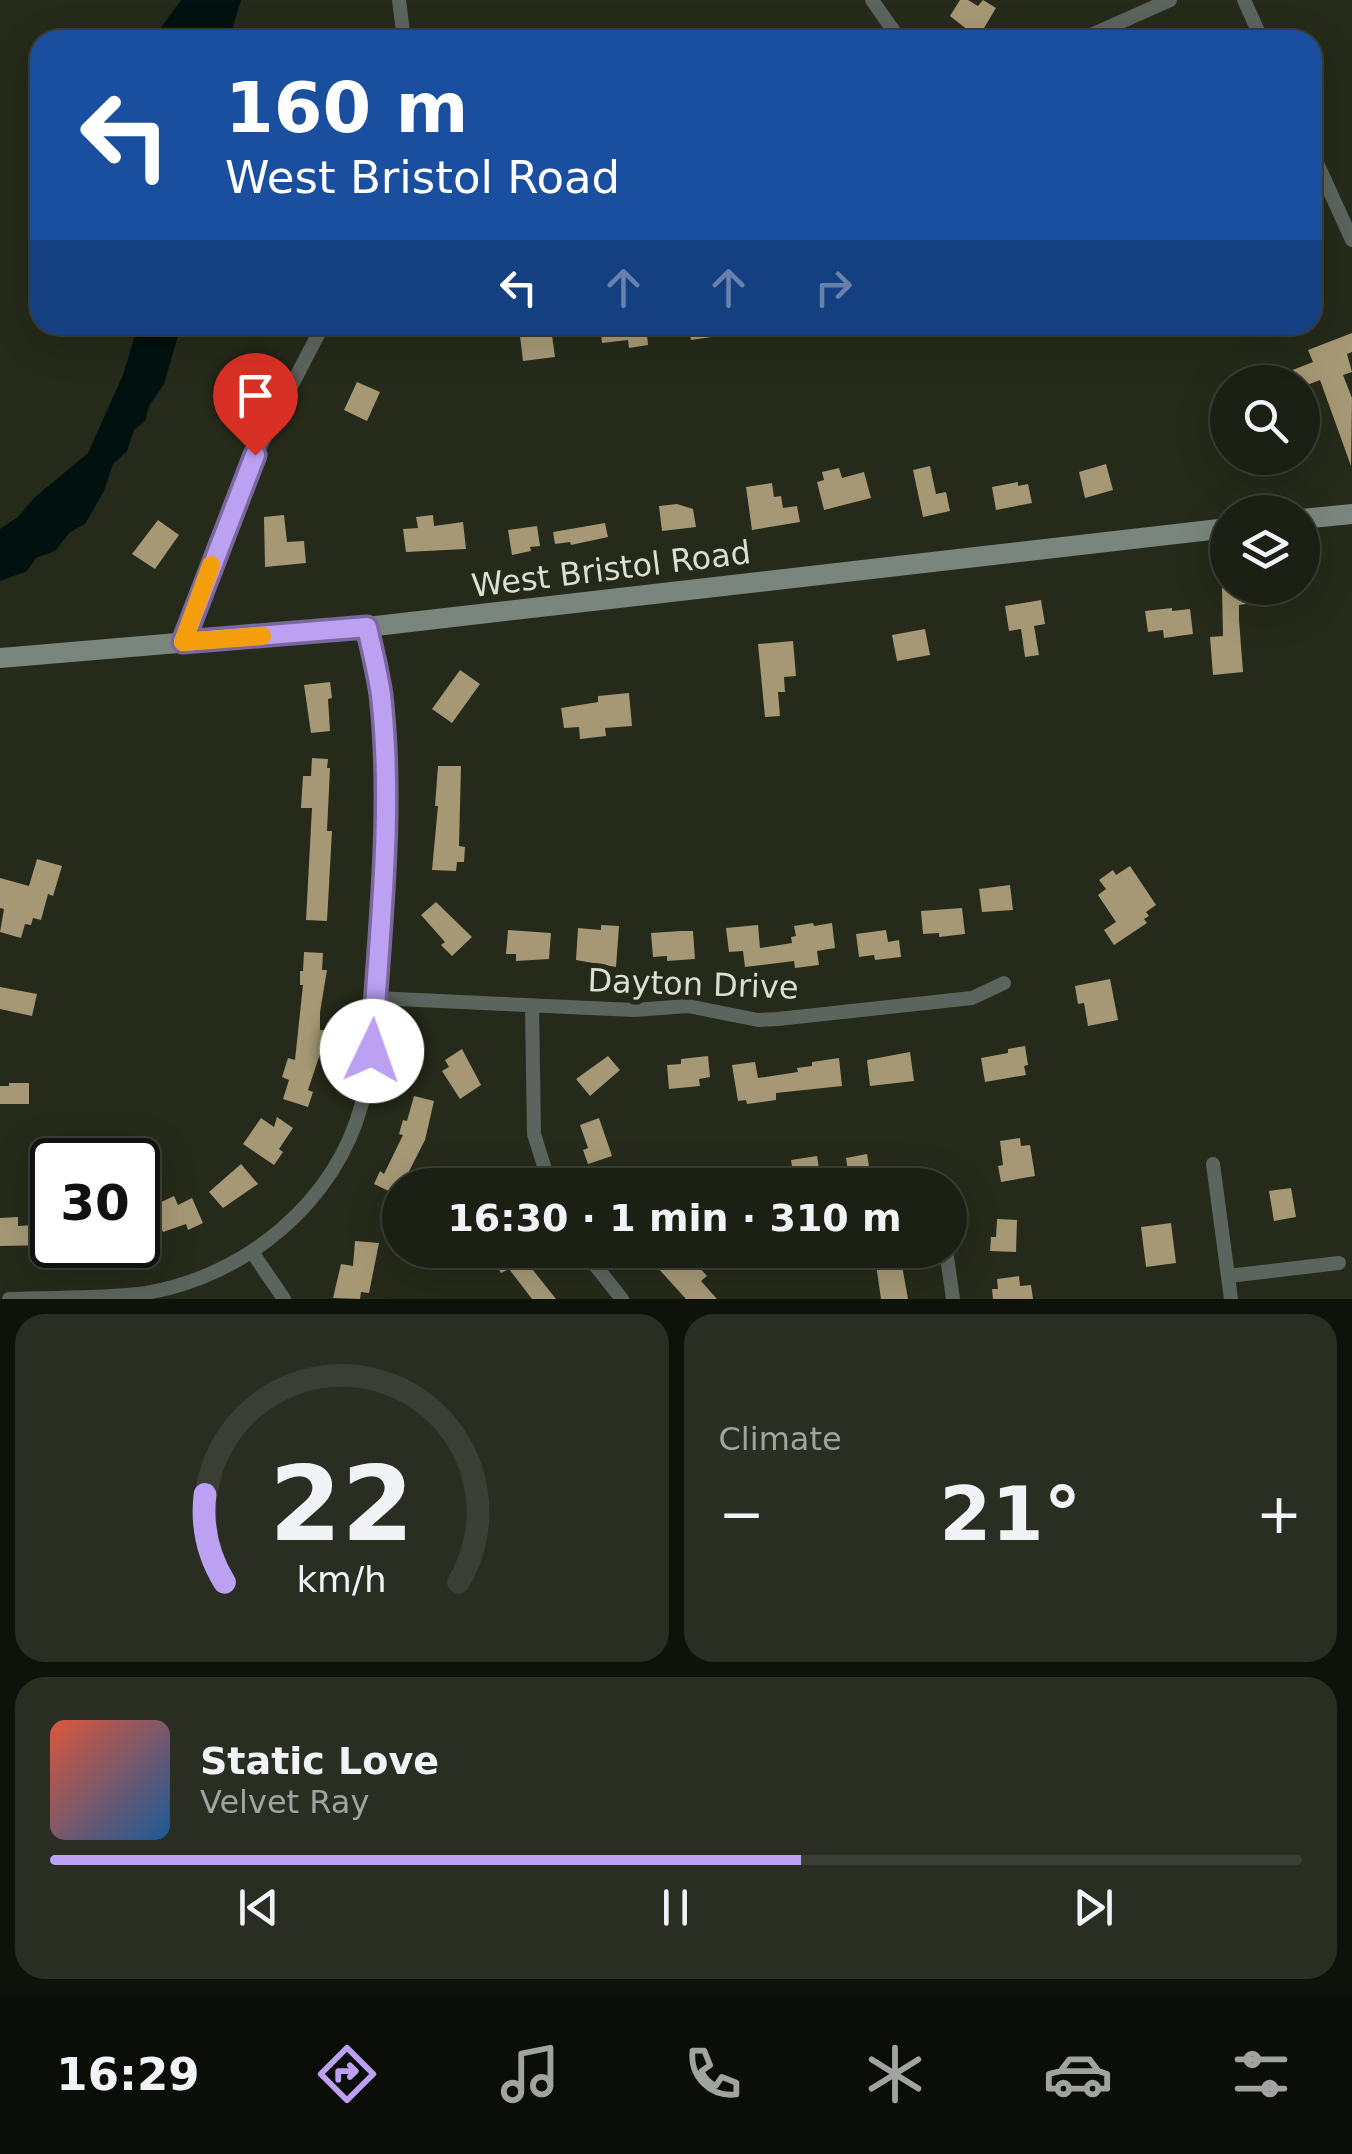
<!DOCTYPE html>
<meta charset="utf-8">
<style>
:root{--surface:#1c2014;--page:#292d22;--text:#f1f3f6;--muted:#a0a3a0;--line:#3a3e34;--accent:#bca0f2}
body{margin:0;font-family:"DejaVu Sans",sans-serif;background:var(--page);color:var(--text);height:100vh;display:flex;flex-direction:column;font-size:38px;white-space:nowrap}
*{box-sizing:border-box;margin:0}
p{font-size:32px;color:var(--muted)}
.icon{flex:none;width:55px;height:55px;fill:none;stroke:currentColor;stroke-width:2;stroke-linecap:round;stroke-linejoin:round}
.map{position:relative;height:1299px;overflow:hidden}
.sheet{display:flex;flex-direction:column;gap:15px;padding:15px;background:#0f120b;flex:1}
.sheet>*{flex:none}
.hud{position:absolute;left:30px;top:30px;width:1292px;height:305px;border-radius:30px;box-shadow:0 10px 40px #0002,0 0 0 2px var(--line);background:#1a4fa0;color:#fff;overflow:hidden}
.buttons{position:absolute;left:1210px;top:365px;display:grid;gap:20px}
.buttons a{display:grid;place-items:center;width:110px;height:110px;border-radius:50%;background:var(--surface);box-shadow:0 10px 40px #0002,0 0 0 2px var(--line);font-size:50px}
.speed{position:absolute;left:30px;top:1138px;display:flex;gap:20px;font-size:50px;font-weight:700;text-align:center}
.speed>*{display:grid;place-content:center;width:130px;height:130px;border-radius:50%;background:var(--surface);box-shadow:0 10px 40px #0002,0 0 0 2px var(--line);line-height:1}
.speed .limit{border:5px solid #111;border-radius:15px;background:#fff;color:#111}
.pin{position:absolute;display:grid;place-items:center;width:85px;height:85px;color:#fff;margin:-102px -42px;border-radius:50% 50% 50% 0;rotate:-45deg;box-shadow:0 0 10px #0007}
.pin .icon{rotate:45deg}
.me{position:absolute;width:110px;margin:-55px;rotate:3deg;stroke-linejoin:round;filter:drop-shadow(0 0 8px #0008)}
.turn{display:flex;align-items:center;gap:35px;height:210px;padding:0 30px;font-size:45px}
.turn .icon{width:130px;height:130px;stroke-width:2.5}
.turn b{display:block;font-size:70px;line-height:85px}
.lanes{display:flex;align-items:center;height:95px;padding:0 30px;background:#0003;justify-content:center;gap:50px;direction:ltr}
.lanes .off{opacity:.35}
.big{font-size:75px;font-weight:800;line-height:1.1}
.sheet .widget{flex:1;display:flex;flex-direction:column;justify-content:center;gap:15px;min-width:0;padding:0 35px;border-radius:30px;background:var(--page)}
.sheet .dial{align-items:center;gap:0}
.dial svg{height:260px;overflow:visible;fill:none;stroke:var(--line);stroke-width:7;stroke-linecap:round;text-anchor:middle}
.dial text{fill:var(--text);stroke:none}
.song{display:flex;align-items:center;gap:30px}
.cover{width:120px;height:120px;border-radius:15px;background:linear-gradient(135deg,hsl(10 70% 55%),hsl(210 70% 35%))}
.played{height:10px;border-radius:5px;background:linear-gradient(90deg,var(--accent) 60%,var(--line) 60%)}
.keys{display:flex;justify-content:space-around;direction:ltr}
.heat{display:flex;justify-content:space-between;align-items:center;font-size:55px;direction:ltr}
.sheet .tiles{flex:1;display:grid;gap:15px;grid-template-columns:1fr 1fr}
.widget:last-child{grid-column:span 2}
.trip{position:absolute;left:382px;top:1168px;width:585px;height:100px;border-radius:50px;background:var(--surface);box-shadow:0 10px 40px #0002,0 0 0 2px var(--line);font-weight:800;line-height:100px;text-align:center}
.tab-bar{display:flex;height:160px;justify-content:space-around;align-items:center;background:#0b0d08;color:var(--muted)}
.tab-bar .icon{width:70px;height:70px}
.tab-bar .selected{color:var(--accent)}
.tab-bar b{font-size:45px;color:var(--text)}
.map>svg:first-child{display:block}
</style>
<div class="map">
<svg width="1352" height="1299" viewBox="0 0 1352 1299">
<rect width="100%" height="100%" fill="#252a1a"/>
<path fill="#00110f" d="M 181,0 L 241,0 L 229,40 L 152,40 Z
M 138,325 L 181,325 L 164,384 L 149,406 L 145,421 L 134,430 L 127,451 L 113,464 L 104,491 L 85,524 L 70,532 L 55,551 L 36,558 L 27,571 L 0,581 L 0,529 L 18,517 L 34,498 L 88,453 L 123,375 Z"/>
<path fill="#a69875" d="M 960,0 L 968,0 L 978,6 L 983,0 L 996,8 L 978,38 L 950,16 Z
M 600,325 L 646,325 L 648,345 L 629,348 L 628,340 L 602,343 Z
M 688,325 L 746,325 L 747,332 L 691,340 Z
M 1352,333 L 1352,352 L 1347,354 L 1352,372 L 1343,375 L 1352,398 L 1351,466 L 1320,380 L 1302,387 L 1302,382 L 1294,382 L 1290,371 L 1313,362 L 1308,350 Z
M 552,335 L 555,357 L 523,361 L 520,336 Z
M 245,360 L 270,374 L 241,429 L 222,419 L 234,396 L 228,392 Z
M 357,382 L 380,392 L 367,421 L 344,410 Z
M 1106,464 L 1113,490 L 1085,498 L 1079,472 Z
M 930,466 L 936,494 L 946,492 L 950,511 L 923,517 L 913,470 Z
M 839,468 L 842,478 L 864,472 L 871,498 L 824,510 L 817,482 L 824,480 L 822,472 Z
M 1018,482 L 1018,486 L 1028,484 L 1032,503 L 996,510 L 992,487 Z
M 772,483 L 774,497 L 781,496 L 783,508 L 797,506 L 800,522 L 752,530 L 746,487 Z
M 677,504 L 693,509 L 696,527 L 662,531 L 659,506 Z
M 284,515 L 287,542 L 304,541 L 306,563 L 265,567 L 264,517 Z
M 433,515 L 434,526 L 463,522 L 466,549 L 406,552 L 403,529 L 418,528 L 416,517 Z
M 158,520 L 179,535 L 155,569 L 132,554 Z
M 605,523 L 608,537 L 571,545 L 570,542 L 555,544 L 553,532 Z
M 537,526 L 540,546 L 530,547 L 531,551 L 512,555 L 508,530 Z
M 1222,588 L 1244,588 L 1246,604 L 1239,605 L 1239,620 L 1243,672 L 1213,675 L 1210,637 L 1223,636 Z
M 1041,600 L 1045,624 L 1034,626 L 1039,655 L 1025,657 L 1021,629 L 1009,631 L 1005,606 Z
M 1172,608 L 1172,611 L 1190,609 L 1193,634 L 1164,638 L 1163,630 L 1148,632 L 1145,611 Z
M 925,629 L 930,655 L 897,661 L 892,635 Z
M 793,641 L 796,676 L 784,677 L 785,692 L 778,692 L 780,716 L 765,717 L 758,644 Z
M 460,670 L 480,684 L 452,723 L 432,709 Z
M 330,682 L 332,698 L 328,699 L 330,731 L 311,733 L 304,685 Z
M 629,693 L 632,726 L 605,728 L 606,736 L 580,739 L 579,727 L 564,728 L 561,708 L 598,702 L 598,696 Z
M 312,758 L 328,759 L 327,768 L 330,768 L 327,831 L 332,831 L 327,921 L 306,920 L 312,808 L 301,808 L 303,776 L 311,776 Z
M 438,766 L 461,766 L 459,846 L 465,847 L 464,862 L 457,862 L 456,871 L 432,870 L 438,806 L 435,806 Z
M 37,859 L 62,866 L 53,896 L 48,894 L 41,920 L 33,918 L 31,925 L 25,924 L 21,938 L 0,932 L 4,909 L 0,908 L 0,878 L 29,886 Z
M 1130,866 L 1156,905 L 1146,912 L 1149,916 L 1144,919 L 1147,923 L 1114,945 L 1104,930 L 1116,922 L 1098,895 L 1106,889 L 1099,880 L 1113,870 L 1116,875 Z
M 1010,885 L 1013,910 L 982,912 L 979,889 Z
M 436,902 L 472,937 L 452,956 L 441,945 L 445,942 L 421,915 Z
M 962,908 L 965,934 L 939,937 L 939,933 L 923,934 L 921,911 Z
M 813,923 L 814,926 L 832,923 L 835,948 L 817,951 L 819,965 L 795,968 L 794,961 L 745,967 L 743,951 L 729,952 L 726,928 L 758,925 L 760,948 L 792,943 L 791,937 L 796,936 L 794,926 Z
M 601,925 L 619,926 L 616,967 L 576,960 L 578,928 L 601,930 Z
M 508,930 L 551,933 L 549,959 L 516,961 L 516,954 L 506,954 Z
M 886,930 L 888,942 L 899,940 L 901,957 L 875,960 L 874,955 L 859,957 L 856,934 Z
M 681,931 L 693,931 L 695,959 L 667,961 L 667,956 L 653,957 L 651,933 Z
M 304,952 L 323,953 L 322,970 L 327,970 L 320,1012 L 320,1030 L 325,1030 L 323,1045 L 308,1090 L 313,1092 L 308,1107 L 283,1099 L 289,1080 L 282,1077 L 288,1058 L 295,1060 L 303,985 L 300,985 L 300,971 L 303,971 Z
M 1110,979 L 1118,1020 L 1088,1026 L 1084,1003 L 1078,1004 L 1075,986 Z
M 0,987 L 37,994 L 32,1016 L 0,1009 Z
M 1025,1046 L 1028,1065 L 1024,1066 L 1026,1075 L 985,1082 L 981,1058 L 1008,1053 L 1008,1049 Z
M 462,1049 L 481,1085 L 460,1099 L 442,1071 L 449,1067 L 445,1060 Z
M 910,1052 L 914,1081 L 870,1086 L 867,1060 Z
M 608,1056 L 620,1070 L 590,1096 L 576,1079 Z
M 708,1056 L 710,1077 L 699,1079 L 700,1086 L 669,1089 L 667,1065 L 681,1064 L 681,1059 Z
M 839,1058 L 842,1086 L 776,1093 L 776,1100 L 747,1104 L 746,1100 L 738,1101 L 732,1065 L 755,1062 L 758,1078 L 798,1072 L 797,1068 L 812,1066 L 812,1062 Z
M 9,1083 L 29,1083 L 29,1104 L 0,1104 L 0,1086 L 9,1086 Z
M 414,1096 L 434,1101 L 425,1140 L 397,1195 L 374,1184 L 380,1171 L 384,1174 L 403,1135 L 399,1134 L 403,1120 L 407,1121 Z
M 277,1117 L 293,1128 L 279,1149 L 283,1152 L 274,1165 L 243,1144 L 261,1118 L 274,1127 Z
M 599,1118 L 612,1156 L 588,1164 L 583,1150 L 588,1148 L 580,1125 Z
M 1020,1138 L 1021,1146 L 1030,1145 L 1035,1176 L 1001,1182 L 998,1166 L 1003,1165 L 1000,1141 Z
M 867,1154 L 872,1185 L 850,1185 L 846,1158 Z
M 817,1156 L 820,1175 L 794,1179 L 791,1160 Z
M 241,1164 L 258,1184 L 223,1208 L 209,1192 Z
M 1291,1188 L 1296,1217 L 1274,1221 L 1269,1191 Z
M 174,1196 L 178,1205 L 192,1198 L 203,1223 L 188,1230 L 186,1224 L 163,1232 L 153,1211 L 159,1210 L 157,1204 Z
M 18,1217 L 18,1226 L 52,1224 L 52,1245 L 0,1246 L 0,1218 Z
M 997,1219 L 1017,1220 L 1016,1252 L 990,1251 L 991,1237 L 996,1237 Z
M 1171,1223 L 1176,1263 L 1146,1267 L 1141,1227 Z
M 355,1241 L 379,1243 L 369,1293 L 361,1292 L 360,1299 L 333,1298 L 341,1264 L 353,1266 Z
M 509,1250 L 542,1250 L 525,1260 L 556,1299 L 532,1299 L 509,1269 L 501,1273 L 493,1259 Z
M 653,1250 L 672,1250 L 690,1270 L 696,1264 L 707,1276 L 701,1281 L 717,1299 L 686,1299 L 657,1267 L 653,1270 L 643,1259 Z
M 901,1260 L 908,1299 L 881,1299 L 876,1264 Z
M 1019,1276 L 1020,1286 L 1031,1285 L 1033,1299 L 993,1299 L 992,1289 L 998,1289 L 997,1279 Z"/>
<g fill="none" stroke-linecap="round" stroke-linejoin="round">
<path stroke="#5c645e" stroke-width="14" d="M 399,0 L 404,40
M 872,0 L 900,40
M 1244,0 L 1262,40
M 1080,40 L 1170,0
M 1312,152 L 1352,240
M 183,642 L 244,477 L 323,325
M 375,998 L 634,1010 L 688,1006 L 758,1020 L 778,1019 L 972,998 L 1004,983
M 532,1006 L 534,1134 L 550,1185
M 1213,1164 L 1231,1299
M 583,1250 L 622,1299
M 946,1250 L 953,1299
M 252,1252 L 284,1299
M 1228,1276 L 1339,1263
M 9,1299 C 54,1297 102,1299 146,1293 C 246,1276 336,1202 362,1103 C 377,1047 376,987 379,929 C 382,851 390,772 381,694 C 378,672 372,649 367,627"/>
<path stroke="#7a867d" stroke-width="20" d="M 1302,519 L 1352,514
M 0,658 L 367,627 L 1228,528"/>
</g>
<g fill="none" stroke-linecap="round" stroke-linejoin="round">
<g stroke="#7a689d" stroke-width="25">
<path id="route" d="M 255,455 L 183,642 L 367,627 C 372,650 378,673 381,695 C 394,813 379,934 372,1051"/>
</g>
<use href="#route" stroke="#bca0f2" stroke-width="18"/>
<path stroke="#f59e0b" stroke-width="18" d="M 211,565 L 183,642 L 262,636"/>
</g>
<g text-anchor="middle" stroke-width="10" stroke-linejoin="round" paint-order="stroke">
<g font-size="32" fill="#dbdfd4" stroke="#252a1a">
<text transform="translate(611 569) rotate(-7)" y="11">West Bristol Road</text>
<text transform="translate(693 984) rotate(2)" y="11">Dayton Drive</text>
</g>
</g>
</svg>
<div class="buttons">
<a><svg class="icon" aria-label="search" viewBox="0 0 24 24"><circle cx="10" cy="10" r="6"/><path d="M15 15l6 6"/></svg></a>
<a><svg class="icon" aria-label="layers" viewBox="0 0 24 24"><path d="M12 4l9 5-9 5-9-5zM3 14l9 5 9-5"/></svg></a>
</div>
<div class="speed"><div class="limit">30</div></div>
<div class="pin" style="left:255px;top:455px;background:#d93025"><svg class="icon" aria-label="arrive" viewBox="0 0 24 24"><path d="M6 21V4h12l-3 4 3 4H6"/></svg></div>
<svg class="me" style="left:372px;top:1051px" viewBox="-20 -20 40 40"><circle r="19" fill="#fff"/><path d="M0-13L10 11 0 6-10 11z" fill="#bca0f2"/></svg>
<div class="trip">16:30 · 1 min · 310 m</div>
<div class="hud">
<div class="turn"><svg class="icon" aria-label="left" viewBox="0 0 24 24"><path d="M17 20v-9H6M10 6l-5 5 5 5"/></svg><div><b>160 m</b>West Bristol Road</div></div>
<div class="lanes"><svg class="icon" aria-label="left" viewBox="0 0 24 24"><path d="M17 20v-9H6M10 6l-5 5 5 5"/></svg><svg class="icon off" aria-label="ahead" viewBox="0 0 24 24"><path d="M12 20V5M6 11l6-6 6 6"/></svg><svg class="icon off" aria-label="ahead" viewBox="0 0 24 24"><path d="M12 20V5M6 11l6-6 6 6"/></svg><svg class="icon off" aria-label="right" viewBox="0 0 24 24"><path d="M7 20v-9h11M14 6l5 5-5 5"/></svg></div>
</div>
</div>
<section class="sheet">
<div class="tiles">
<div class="widget dial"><svg viewBox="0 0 100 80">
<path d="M14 69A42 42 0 1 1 86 69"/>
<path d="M14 69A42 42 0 0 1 8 42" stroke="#bca0f2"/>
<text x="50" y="56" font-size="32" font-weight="700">22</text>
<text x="50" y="72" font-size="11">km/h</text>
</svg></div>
<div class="widget"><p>Climate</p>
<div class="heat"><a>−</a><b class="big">21°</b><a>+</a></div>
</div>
<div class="widget">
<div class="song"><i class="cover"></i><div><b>Static Love</b><p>Velvet Ray</p></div></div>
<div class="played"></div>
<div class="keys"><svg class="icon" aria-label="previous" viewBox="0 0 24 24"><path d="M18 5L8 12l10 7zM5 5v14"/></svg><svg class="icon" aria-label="pause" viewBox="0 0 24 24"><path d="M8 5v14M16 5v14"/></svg><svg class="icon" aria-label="next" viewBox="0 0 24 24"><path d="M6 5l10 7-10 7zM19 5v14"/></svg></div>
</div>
</div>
</section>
<nav class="tab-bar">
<b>16:29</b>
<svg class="icon selected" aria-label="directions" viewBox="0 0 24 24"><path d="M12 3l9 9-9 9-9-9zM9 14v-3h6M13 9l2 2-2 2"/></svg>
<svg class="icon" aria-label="music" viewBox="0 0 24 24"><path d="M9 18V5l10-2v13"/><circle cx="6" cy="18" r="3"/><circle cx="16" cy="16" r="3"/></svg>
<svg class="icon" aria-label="phone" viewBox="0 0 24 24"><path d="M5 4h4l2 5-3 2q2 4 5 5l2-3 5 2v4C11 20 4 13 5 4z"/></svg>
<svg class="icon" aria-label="climate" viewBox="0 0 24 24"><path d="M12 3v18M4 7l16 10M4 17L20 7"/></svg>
<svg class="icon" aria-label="car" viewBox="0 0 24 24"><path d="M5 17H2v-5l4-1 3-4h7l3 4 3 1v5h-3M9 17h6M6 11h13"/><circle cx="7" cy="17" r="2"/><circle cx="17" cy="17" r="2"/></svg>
<svg class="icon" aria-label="filters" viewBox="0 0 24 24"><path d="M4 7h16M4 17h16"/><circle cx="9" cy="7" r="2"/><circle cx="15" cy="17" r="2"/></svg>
</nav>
